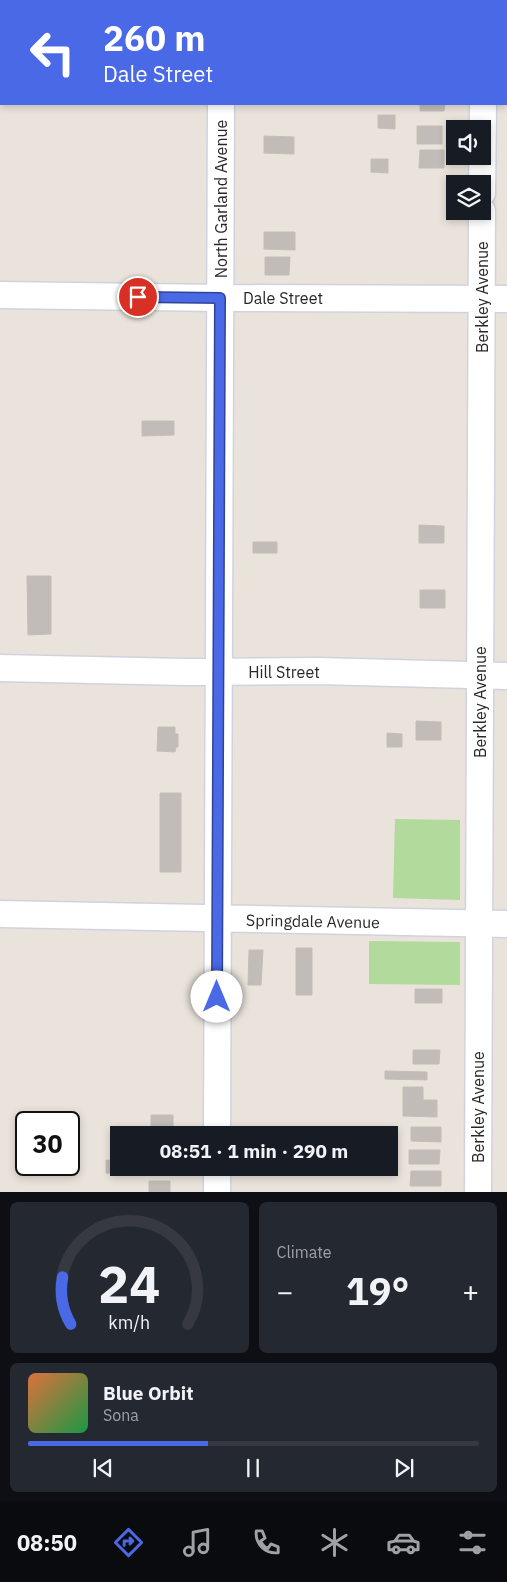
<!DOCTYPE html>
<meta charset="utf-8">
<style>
:root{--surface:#171b24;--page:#242831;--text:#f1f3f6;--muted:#9ea1a6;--line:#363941;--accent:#4a69e6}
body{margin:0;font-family:"IBM Plex Sans",sans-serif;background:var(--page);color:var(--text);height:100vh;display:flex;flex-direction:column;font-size:19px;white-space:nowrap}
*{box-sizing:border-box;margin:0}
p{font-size:16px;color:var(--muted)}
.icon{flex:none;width:28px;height:28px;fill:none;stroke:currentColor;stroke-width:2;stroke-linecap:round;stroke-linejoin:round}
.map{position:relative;height:1192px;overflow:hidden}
.sheet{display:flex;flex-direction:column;gap:10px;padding:10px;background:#0d0f14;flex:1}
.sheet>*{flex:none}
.banner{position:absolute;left:0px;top:0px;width:508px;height:105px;box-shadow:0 2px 8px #0003;background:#4a69e6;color:#fff;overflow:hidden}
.tools{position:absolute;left:446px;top:120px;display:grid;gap:10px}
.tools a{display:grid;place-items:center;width:45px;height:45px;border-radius:0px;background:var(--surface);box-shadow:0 2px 8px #0003;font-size:25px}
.speed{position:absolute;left:15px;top:1111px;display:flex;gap:10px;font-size:25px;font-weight:700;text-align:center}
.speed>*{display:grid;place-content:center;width:65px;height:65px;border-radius:50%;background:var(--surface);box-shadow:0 2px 8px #0003;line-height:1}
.speed .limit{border:2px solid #111;border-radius:8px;background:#fff;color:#111}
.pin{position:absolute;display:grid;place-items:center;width:42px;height:42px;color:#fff;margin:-21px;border:2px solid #fff;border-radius:50%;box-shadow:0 1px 5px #0007}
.me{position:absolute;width:55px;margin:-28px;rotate:0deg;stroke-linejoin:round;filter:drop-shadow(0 0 4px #0008)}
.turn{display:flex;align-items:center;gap:18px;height:105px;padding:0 20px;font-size:22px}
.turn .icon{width:65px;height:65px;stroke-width:2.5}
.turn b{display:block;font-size:35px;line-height:42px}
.big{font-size:38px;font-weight:700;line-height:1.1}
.sheet .card{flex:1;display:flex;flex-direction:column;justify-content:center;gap:8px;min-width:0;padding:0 18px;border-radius:8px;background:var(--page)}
.sheet .dial{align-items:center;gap:0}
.dial svg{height:130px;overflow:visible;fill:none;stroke:var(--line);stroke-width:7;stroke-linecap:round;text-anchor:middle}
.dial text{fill:var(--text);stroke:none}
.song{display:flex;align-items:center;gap:15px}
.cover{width:60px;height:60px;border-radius:8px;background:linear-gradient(135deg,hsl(20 70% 55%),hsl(140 70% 35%))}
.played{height:5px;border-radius:2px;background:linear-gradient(90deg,var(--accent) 40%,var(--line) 40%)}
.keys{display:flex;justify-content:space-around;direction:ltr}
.heat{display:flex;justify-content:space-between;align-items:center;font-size:28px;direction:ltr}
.sheet .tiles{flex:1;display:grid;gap:10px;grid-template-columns:1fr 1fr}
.card:last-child{grid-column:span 2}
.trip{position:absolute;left:110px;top:1126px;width:288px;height:50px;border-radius:0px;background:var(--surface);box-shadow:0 2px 8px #0003;font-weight:700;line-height:50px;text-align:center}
.tab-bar{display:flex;height:80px;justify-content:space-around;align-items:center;background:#090b0e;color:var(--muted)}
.tab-bar .icon{width:35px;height:35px}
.tab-bar .current{color:var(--accent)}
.tab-bar b{font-size:22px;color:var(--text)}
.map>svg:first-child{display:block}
</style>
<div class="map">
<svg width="507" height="1192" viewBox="0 0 507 1192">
<rect width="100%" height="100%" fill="#e9e3db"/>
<path fill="#b2da9c" d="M 395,819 L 460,820 L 460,900 L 393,898 Z
M 369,941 L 460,942 L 460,985 L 369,984 Z"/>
<path fill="#c1bcb7" stroke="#c4beb5" d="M 420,104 L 445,104 L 444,111 L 420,111 Z
M 378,115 L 395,115 L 395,129 L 378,128 Z
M 417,126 L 442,126 L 442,144 L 417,144 Z
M 264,136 L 294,137 L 294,154 L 264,153 Z
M 420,150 L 444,150 L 444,168 L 419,168 Z
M 371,159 L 388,159 L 388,173 L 371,172 Z
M 264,232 L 295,232 L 295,250 L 264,249 Z
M 265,257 L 290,257 L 289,275 L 265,275 Z
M 142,421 L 174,421 L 174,435 L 142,436 Z
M 419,525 L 444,526 L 444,543 L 419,543 Z
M 253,542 L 277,542 L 277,553 L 253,553 Z
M 27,576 L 51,576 L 51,634 L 28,635 Z
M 420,590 L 445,590 L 445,608 L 420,608 Z
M 416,721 L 441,722 L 441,740 L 416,740 Z
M 158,727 L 175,727 L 175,734 L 178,734 L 178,747 L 176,747 L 175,752 L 157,751 Z
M 387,733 L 402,734 L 402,747 L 387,747 Z
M 160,793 L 181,793 L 181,872 L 160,872 Z
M 296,948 L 312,948 L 312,995 L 296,995 Z
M 249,950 L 263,950 L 261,985 L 248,985 Z
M 415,989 L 442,989 L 442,1003 L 415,1003 Z
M 413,1050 L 440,1050 L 439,1064 L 413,1064 Z
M 385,1071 L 427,1072 L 427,1080 L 385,1079 Z
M 403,1087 L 423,1087 L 423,1100 L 437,1100 L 437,1117 L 403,1116 Z
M 151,1115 L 173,1115 L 173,1134 L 151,1134 Z
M 411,1127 L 441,1127 L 441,1142 L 411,1141 Z
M 409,1150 L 440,1150 L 439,1164 L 409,1164 Z
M 106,1160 L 119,1161 L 119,1168 L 125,1168 L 124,1174 L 106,1173 Z
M 150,1168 L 172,1168 L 172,1169 L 150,1169 Z
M 411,1171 L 441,1171 L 441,1186 L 410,1186 Z
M 149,1181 L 170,1181 L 170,1192 L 149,1192 Z"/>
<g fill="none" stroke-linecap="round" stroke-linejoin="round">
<g stroke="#d0d3df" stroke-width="29">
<path id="minor" d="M 222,1 L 222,0
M 483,1 L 483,0
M 0,60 L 1,60
M 482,193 L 483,104
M 0,295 L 220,298 L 507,299
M 0,668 L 185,672 L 319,671 L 507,676
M 0,914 L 507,924
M 217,1135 L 221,104
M 217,1168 L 217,1192
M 478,1192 L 482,211"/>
</g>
<use href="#minor" stroke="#fff" stroke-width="26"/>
</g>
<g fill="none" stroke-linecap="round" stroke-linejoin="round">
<g stroke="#304496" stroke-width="12">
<path id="route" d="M 138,297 L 220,298 L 217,997"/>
</g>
<use href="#route" stroke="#4a69e6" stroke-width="9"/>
</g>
<g text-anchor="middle" stroke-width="4" stroke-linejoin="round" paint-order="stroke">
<g font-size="16" fill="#282828" stroke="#fff">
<text transform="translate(221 199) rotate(-90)" y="6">North Garland Avenue</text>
<text transform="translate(482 297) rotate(-90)" y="6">Berkley Avenue</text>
<text x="283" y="304">Dale Street</text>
<text x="284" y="678">Hill Street</text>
<text transform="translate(480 702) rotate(-90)" y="6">Berkley Avenue</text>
<text transform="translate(313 921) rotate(1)" y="6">Springdale Avenue</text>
<text transform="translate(478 1107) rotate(-90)" y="6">Berkley Avenue</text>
</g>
</g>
</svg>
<div class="tools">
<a><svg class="icon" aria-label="sound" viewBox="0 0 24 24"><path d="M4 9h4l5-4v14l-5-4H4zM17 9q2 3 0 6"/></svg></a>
<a><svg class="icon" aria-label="layers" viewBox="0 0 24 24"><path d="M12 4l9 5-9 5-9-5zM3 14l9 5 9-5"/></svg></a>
</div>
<div class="speed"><div class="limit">30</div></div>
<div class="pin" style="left:138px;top:297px;background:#d93025"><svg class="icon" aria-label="arrive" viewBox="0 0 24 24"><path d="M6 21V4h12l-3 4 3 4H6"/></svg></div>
<svg class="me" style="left:217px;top:997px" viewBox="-20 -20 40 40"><circle r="19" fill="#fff"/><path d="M0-13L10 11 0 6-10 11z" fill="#4a69e6"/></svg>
<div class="trip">08:51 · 1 min · 290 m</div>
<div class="banner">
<div class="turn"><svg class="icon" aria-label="left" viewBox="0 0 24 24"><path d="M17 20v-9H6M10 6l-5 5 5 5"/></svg><div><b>260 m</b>Dale Street</div></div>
</div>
</div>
<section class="sheet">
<div class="tiles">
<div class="card dial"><svg viewBox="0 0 100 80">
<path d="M14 69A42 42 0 1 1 86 69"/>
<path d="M14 69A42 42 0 0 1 9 40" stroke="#4a69e6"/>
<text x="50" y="56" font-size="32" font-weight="700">24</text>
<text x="50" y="72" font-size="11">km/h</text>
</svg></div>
<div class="card"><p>Climate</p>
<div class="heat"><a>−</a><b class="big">19°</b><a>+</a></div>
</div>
<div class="card">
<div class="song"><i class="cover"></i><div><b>Blue Orbit</b><p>Sona</p></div></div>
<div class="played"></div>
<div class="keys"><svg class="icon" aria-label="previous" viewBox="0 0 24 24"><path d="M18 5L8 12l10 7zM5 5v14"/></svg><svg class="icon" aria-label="pause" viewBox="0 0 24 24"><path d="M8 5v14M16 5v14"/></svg><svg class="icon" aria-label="next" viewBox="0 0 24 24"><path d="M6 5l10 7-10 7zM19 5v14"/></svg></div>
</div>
</div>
</section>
<nav class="tab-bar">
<b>08:50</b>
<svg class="icon current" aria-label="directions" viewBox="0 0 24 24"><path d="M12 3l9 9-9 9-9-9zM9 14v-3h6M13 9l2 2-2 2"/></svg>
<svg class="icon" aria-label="music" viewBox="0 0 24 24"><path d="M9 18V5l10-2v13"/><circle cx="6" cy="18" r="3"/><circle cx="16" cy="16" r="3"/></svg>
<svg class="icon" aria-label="phone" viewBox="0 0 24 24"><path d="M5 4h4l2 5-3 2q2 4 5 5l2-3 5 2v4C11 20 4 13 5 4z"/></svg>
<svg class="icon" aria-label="climate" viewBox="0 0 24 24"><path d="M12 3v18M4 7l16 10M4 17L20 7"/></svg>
<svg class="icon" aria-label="car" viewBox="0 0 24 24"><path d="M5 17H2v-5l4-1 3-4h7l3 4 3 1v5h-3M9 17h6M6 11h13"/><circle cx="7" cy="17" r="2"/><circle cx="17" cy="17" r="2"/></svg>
<svg class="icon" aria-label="filters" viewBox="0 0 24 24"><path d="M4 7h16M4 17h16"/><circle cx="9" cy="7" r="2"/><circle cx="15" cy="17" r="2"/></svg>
</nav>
